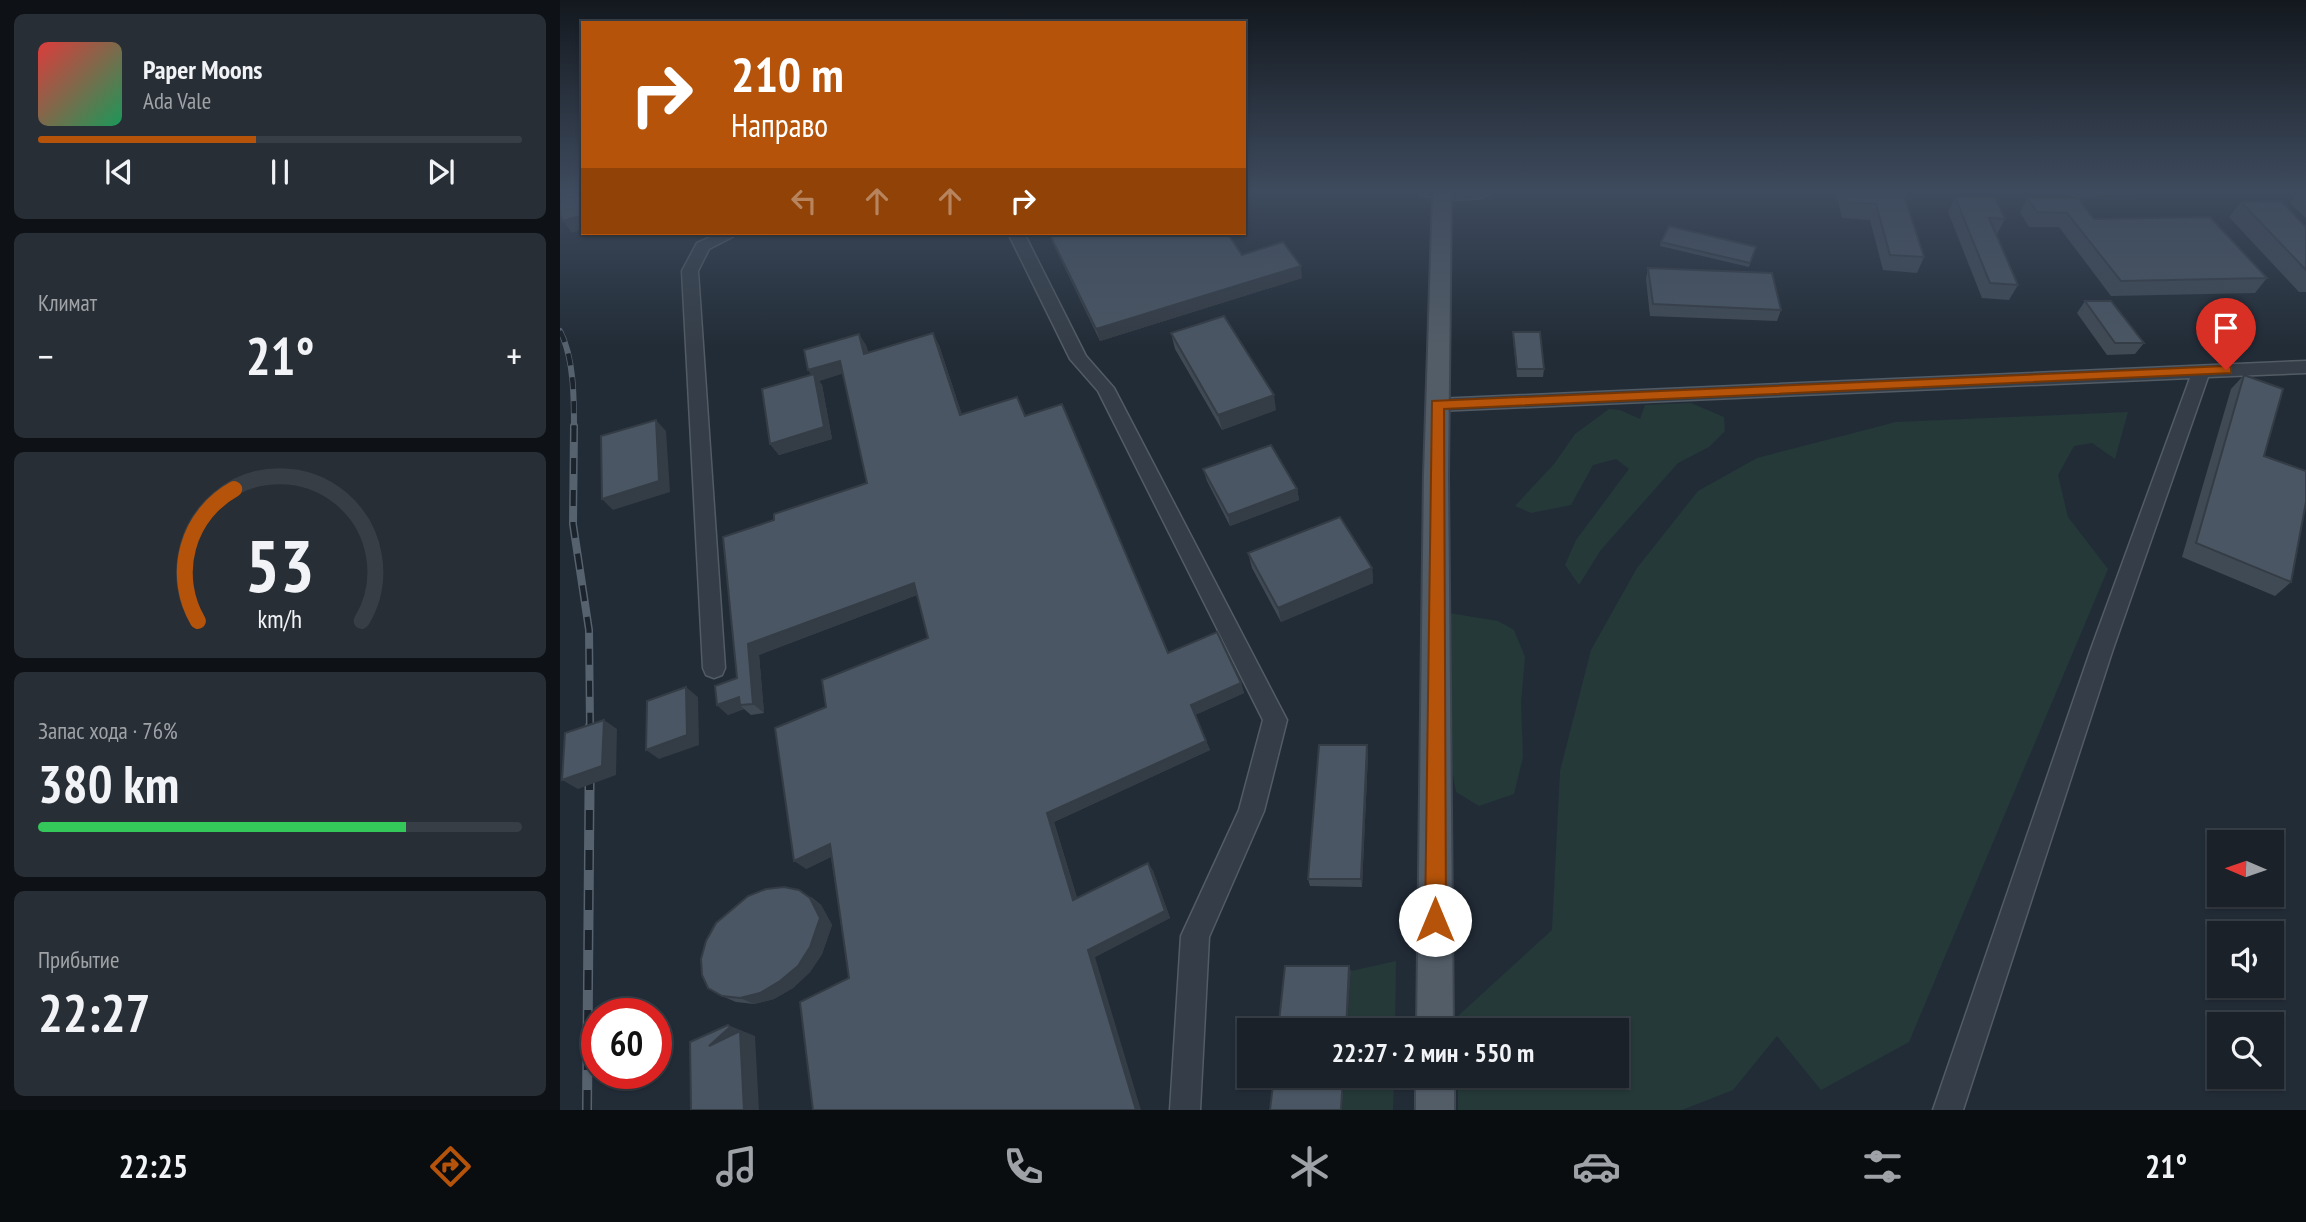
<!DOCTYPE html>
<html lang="ru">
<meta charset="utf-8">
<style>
:root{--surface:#1a2129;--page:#272e35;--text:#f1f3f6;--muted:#9fa3a8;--line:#383e46;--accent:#b45309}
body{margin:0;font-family:"PT Sans Narrow",sans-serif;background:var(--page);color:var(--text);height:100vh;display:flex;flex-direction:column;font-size:26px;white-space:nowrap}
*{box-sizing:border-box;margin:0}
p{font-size:23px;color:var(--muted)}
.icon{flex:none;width:38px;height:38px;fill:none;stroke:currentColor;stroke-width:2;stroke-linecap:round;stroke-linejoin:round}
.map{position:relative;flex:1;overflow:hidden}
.side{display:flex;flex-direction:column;gap:14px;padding:14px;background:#0e1217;width:560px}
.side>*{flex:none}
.guide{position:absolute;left:21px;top:21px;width:665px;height:214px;border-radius:0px;box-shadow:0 2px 5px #0004,0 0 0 2px var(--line);background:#b45309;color:#fff;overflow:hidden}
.needle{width:46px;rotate:272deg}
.tools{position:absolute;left:1647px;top:830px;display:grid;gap:14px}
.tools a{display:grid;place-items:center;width:77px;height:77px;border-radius:0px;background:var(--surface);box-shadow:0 2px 5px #0004,0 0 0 2px var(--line);font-size:35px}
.speed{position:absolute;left:21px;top:998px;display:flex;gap:14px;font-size:35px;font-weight:700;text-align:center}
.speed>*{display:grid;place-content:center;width:91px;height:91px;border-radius:50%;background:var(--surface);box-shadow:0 2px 5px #0004,0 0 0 2px var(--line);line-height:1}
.speed .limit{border:10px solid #d22;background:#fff;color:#111}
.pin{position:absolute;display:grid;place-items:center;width:60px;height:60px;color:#fff;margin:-72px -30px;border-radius:50% 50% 50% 0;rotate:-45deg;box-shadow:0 0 7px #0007}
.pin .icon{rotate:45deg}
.me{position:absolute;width:77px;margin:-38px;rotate:0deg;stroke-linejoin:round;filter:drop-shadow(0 0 5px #0008)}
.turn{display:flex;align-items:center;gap:24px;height:147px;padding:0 35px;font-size:32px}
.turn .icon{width:91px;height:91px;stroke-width:2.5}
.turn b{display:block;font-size:49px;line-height:60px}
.lanes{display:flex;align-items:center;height:66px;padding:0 35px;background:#0003;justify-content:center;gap:35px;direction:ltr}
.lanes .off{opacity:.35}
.big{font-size:52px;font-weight:700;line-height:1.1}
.side .card{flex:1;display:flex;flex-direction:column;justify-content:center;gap:10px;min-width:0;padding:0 24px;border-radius:10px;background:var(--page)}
.side .dial{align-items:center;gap:0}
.dial svg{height:182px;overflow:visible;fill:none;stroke:var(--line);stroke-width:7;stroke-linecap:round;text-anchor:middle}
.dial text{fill:var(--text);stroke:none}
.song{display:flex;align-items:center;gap:21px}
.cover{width:84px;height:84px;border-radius:10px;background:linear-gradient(135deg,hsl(0 70% 55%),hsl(150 70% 35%))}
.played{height:7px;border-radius:4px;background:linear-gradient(90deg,var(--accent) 45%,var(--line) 45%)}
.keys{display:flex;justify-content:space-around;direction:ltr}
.heat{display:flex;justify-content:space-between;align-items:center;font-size:38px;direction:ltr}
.charge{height:10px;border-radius:5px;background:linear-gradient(90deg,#34c759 76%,var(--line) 0)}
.trip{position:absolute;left:677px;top:1018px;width:392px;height:70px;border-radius:0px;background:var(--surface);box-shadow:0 2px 5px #0004,0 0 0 2px var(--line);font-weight:700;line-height:70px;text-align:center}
.menu{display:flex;height:112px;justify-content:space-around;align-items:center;background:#0a0d10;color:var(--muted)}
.menu .icon{width:49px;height:49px}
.menu .current{color:var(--accent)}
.menu b{font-size:32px;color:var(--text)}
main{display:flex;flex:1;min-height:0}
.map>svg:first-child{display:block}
</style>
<main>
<section class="side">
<div class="card">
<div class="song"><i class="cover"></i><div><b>Paper Moons</b><p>Ada Vale</p></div></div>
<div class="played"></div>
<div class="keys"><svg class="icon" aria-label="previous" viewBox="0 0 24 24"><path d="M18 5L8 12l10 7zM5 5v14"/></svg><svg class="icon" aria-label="pause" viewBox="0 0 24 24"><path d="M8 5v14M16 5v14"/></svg><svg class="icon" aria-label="next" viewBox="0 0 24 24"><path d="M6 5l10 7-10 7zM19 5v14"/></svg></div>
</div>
<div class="card"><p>Климат</p>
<div class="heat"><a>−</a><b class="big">21°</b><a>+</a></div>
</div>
<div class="card dial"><svg viewBox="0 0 100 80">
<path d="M14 69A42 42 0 1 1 86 69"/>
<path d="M14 69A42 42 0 0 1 30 11" stroke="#b45309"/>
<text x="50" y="56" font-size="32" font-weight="700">53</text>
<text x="50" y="72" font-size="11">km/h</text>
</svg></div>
<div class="card"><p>Запас хода · 76%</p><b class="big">380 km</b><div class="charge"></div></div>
<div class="card"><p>Прибытие</p><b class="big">22:27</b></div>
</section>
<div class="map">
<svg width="1746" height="1110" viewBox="0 0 1746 1110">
<rect width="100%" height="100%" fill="#222c37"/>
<path fill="#253939" d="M 1131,403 L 1164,417 L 1165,431 L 1149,447 L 1118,463 L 1040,551 L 1019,585 L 1005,565 L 1016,540 L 1069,469 L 1056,459 L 1033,465 L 1011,505 L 971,513 L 955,506 L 994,464 L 1015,434 L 1049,409 L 1060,410 L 1080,419 L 1085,405 Z
M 1568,412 L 1555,459 L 1532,443 L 1514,446 L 1498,475 L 1508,517 L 1548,569 L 1349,1042 L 1261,1090 L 1217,1036 L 1173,1090 L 1122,1110 L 898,1110 L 898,1076 L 1057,1076 L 1057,1031 L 898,1031 L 898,1016 L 992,930 L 1000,771 L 1031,650 L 1077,568 L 1138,491 L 1197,458 L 1336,422 Z
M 889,613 L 938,621 L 954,630 L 965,657 L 961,703 L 963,757 L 954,794 L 919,806 L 896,792 L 891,766 Z
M 836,961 L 835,1031 L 787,1031 L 791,971 Z
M 784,1076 L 834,1076 L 833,1110 L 782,1110 Z"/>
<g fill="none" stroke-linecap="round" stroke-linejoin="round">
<g stroke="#535c65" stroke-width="3">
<path id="minor" d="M 859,192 L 932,192 C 919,204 878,199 861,195 Z
M 160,233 L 180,233 L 149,249 L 138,271 L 165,668 L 162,675 L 154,678 L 146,675 L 143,668 L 122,271 L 137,243 Z
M 448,233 L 464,233 L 526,356 L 554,388 L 727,720 L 704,811 L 649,937 L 640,1110 L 610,1110 L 621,936 L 679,810 L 703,720 L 538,391 L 510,359 Z
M 1746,361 L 1746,373 L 1648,377 L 1553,649 L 1403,1110 L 1373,1110 L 1531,649 L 1630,378 L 877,411 L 870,409 L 868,405 L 870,401 L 877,399 Z"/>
</g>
<g stroke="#3e4751" stroke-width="4">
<path id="major" d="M 873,192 L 891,192 L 888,476 L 893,1031 L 857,1031 L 864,476 Z
M 856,1076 L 894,1076 L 894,1110 L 856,1110 Z"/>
</g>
<use href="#minor" fill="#353e48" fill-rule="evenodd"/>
<use href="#major" fill="#535d68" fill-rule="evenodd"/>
<g stroke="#57626f" stroke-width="6">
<path id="rail-far2" d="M 0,331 C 14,358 14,398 14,428"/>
</g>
<g stroke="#57626f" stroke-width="8">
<path id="rail-far1" d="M 14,426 L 13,524 L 29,630 L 30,728"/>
</g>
<g stroke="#57626f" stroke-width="10">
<path id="rail" d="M 27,1110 L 30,726"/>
</g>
<use href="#rail-far2" stroke="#1b232c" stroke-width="4.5" stroke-dasharray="12" stroke-linecap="butt"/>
<use href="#rail-far1" stroke="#1b232c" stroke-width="5" stroke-dasharray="16" stroke-linecap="butt"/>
<use href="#rail" stroke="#1b232c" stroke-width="7" stroke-dasharray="20" stroke-linecap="butt"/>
</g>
<path fill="#404a55" d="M 1276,192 L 1343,192 L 1364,257 L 1357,273 L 1323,270 L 1310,220 L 1282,218 Z
M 1505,192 L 1584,192 L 1518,198 L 1534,219 L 1707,278 L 1695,293 L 1551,296 L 1499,227 L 1469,227 L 1460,212 L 1468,198 L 1512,198 Z
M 1739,192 L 1746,192 L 1746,218 L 1730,203 Z
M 1395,197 L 1445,219 L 1437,234 L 1436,234 L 1458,285 L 1449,300 L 1422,298 L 1388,212 Z
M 1681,202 L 1746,227 L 1746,292 L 1739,292 L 1669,217 Z
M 488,233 L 667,233 L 682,255 L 742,278 L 540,341 Z
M 1101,242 L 1196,247 L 1189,267 L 1100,246 Z
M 1088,268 L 1221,310 L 1217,321 L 1090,316 L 1086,279 Z
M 1525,301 L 1584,343 L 1575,354 L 1547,355 L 1517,313 Z
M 953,332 L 984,369 L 983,377 L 957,377 L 953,339 Z
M 611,333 L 716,410 L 662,430 L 615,349 Z
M 306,345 L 308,352 L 379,345 L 402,415 L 465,416 L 608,653 L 681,683 L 684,693 L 635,715 L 650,750 L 494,822 L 517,898 L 588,863 L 593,871 L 610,918 L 535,957 L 289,978 L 271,857 L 246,869 L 266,707 L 368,638 L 357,595 L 199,655 L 204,713 L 191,715 L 184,709 L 168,715 L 157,705 L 177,678 L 214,520 L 307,483 L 283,373 L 259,381 L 262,385 L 272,439 L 219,455 L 210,444 L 251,374 L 248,370 Z
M 1684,375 L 1731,582 L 1715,596 L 1622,557 L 1671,389 Z
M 643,469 L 737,489 L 739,500 L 670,526 L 647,481 Z
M 688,553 L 812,568 L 813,583 L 721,622 L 692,568 Z
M 807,745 L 808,754 L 802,887 L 750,886 L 748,879 Z
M 251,897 L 261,905 L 272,925 L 262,954 L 250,972 L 233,988 L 214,999 L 194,1004 L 176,1002 L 162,996 Z"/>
<path fill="#343c45" d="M 23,215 L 23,229 L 12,233 L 3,221 Z
M 741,266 L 742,278 L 540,341 L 536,329 Z
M 373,333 L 379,345 L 406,427 L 400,415 Z
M 299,334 L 306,345 L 311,365 L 304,354 Z
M 280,361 L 288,372 L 259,381 L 262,385 L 272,439 L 219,455 L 210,444 L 255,380 L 248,370 Z
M 714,395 L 716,410 L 662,430 L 658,415 Z
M 96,420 L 106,431 L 110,492 L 53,510 L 42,499 Z
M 737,489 L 739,500 L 670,526 L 668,515 Z
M 812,568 L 813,583 L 721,622 L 718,608 Z
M 354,583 L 362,593 L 199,655 L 204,713 L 193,704 L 188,644 Z
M 681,683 L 684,693 L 635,715 L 631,705 Z
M 126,687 L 138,697 L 139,745 L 99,759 L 86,750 Z
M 179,697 L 180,705 L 184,709 L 168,715 L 157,705 Z
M 44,720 L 57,729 L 56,775 L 18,789 L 2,780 Z
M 646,741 L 650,750 L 494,822 L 520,907 L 513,900 L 487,813 Z
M 807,745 L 808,754 L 802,887 L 801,879 Z
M 270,844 L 281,852 L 246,869 L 234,861 Z
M 588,863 L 593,871 L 610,918 L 535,957 L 581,1110 L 576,1110 L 528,950 Z
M 239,890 L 261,905 L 272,925 L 262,954 L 250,972 L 233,988 L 214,999 L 194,1004 L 180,998 Z
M 789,966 L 791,971 L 787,1031 L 786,1031 Z
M 168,1025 L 195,1036 L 199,1110 L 184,1110 L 149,1046 Z
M 783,1076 L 784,1076 L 782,1110 L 781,1110 Z"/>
<path fill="#4a5663" stroke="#343c45" stroke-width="2" d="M 0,192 L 23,192 L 23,215 L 3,221 L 0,215 Z
M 1285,192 L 1343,192 L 1364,257 L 1330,255 L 1316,204 L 1288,202 Z
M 1395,197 L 1435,197 L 1445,219 L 1429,218 L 1458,285 L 1430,283 Z
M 1468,198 L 1518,198 L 1534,219 L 1650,217 L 1707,278 L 1561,281 L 1507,213 L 1477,212 Z
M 1721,201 L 1746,227 L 1746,270 L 1681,202 Z
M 1109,226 L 1196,247 L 1190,263 L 1101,242 Z
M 489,233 L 667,233 L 682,255 L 723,242 L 741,266 L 536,329 Z
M 1088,268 L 1212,273 L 1221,310 L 1093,304 Z
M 1525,301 L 1551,301 L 1584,343 L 1555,343 Z
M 664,316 L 714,395 L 658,415 L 611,333 Z
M 953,332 L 980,332 L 984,369 L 957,369 Z
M 373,333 L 400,415 L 457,397 L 465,416 L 502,404 L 608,653 L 657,632 L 681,683 L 631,705 L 646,741 L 487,813 L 513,900 L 588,863 L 605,911 L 528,950 L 576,1110 L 253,1110 L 240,1002 L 289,978 L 270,844 L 234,861 L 215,728 L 266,707 L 262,680 L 368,638 L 354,583 L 188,644 L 193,704 L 180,705 L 179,697 L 157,705 L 155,686 L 177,678 L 163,537 L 214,520 L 214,514 L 307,483 L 280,361 L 248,370 L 244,350 L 299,334 L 304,354 Z
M 254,374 L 264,427 L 210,444 L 202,389 Z
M 1684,375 L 1723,389 L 1704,456 L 1746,471 L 1746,502 L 1731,582 L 1636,543 Z
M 96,420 L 99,481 L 42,499 L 41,436 Z
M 711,445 L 737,489 L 668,515 L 643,469 Z
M 780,517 L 812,568 L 718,608 L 688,553 Z
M 126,687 L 127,735 L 86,750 L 87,701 Z
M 44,720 L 42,766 L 2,780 L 5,733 Z
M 759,745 L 807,745 L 801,879 L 748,879 Z
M 224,887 L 239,890 L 250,898 L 260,918 L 250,947 L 238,966 L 220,981 L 200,993 L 180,998 L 162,996 L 148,988 L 142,975 L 141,959 L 146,941 L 156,923 L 188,896 L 206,889 Z
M 725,966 L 789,966 L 786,1031 L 718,1031 Z
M 168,1025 L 170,1027 L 149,1046 L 180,1031 L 184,1110 L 131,1110 L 130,1042 Z
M 714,1076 L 783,1076 L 781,1110 L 710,1110 Z"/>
<linearGradient id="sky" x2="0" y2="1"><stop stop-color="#13181e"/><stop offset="0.55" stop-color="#3e4b5e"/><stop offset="1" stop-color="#3e4b5e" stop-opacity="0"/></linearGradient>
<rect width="1746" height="347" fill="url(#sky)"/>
<path fill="#b45309" stroke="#753606" stroke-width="2" d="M 1666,366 L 1671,367 L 1671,373 L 884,409 L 886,920 L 883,927 L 875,930 L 868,927 L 865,920 L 872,401 Z"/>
</svg>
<div class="tools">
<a><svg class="needle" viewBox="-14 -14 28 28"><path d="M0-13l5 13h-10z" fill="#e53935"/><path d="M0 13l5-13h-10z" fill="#9fa3a8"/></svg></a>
<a><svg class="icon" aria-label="sound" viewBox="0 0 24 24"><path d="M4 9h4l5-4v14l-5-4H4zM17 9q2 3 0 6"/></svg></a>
<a><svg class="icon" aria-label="search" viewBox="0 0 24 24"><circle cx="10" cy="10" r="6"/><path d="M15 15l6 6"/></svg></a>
</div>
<div class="speed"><div class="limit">60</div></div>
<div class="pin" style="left:1666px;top:370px;background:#d93025"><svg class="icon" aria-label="arrive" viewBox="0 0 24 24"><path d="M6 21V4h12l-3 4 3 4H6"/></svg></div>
<svg class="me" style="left:875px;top:920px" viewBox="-20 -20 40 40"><circle r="19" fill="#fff"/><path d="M0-13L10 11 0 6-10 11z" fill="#b45309"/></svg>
<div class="trip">22:27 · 2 мин · 550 m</div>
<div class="guide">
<div class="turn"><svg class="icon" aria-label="right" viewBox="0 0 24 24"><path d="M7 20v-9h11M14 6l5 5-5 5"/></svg><div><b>210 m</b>Направо</div></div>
<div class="lanes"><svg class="icon off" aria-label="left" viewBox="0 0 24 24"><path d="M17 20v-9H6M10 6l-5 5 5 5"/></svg><svg class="icon off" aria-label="ahead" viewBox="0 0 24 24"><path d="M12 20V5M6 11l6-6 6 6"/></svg><svg class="icon off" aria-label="ahead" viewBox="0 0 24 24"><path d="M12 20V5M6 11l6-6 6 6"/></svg><svg class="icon" aria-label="right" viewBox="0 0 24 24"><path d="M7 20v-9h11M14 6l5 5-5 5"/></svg></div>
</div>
</div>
</main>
<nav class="menu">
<b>22:25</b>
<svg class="icon current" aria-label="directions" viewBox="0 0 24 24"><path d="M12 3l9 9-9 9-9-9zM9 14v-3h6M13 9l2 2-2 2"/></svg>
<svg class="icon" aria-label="music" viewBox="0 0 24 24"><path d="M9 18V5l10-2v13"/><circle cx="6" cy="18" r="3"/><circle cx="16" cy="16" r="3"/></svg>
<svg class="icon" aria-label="phone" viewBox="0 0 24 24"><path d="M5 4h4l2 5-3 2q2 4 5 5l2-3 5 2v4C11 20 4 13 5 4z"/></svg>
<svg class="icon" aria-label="climate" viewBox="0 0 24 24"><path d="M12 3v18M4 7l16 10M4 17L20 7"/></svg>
<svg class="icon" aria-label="car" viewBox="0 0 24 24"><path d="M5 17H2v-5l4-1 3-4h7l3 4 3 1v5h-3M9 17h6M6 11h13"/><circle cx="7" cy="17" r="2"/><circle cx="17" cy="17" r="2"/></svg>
<svg class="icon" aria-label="filters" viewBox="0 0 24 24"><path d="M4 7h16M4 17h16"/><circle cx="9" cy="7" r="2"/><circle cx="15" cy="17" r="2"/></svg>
<b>21°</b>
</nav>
